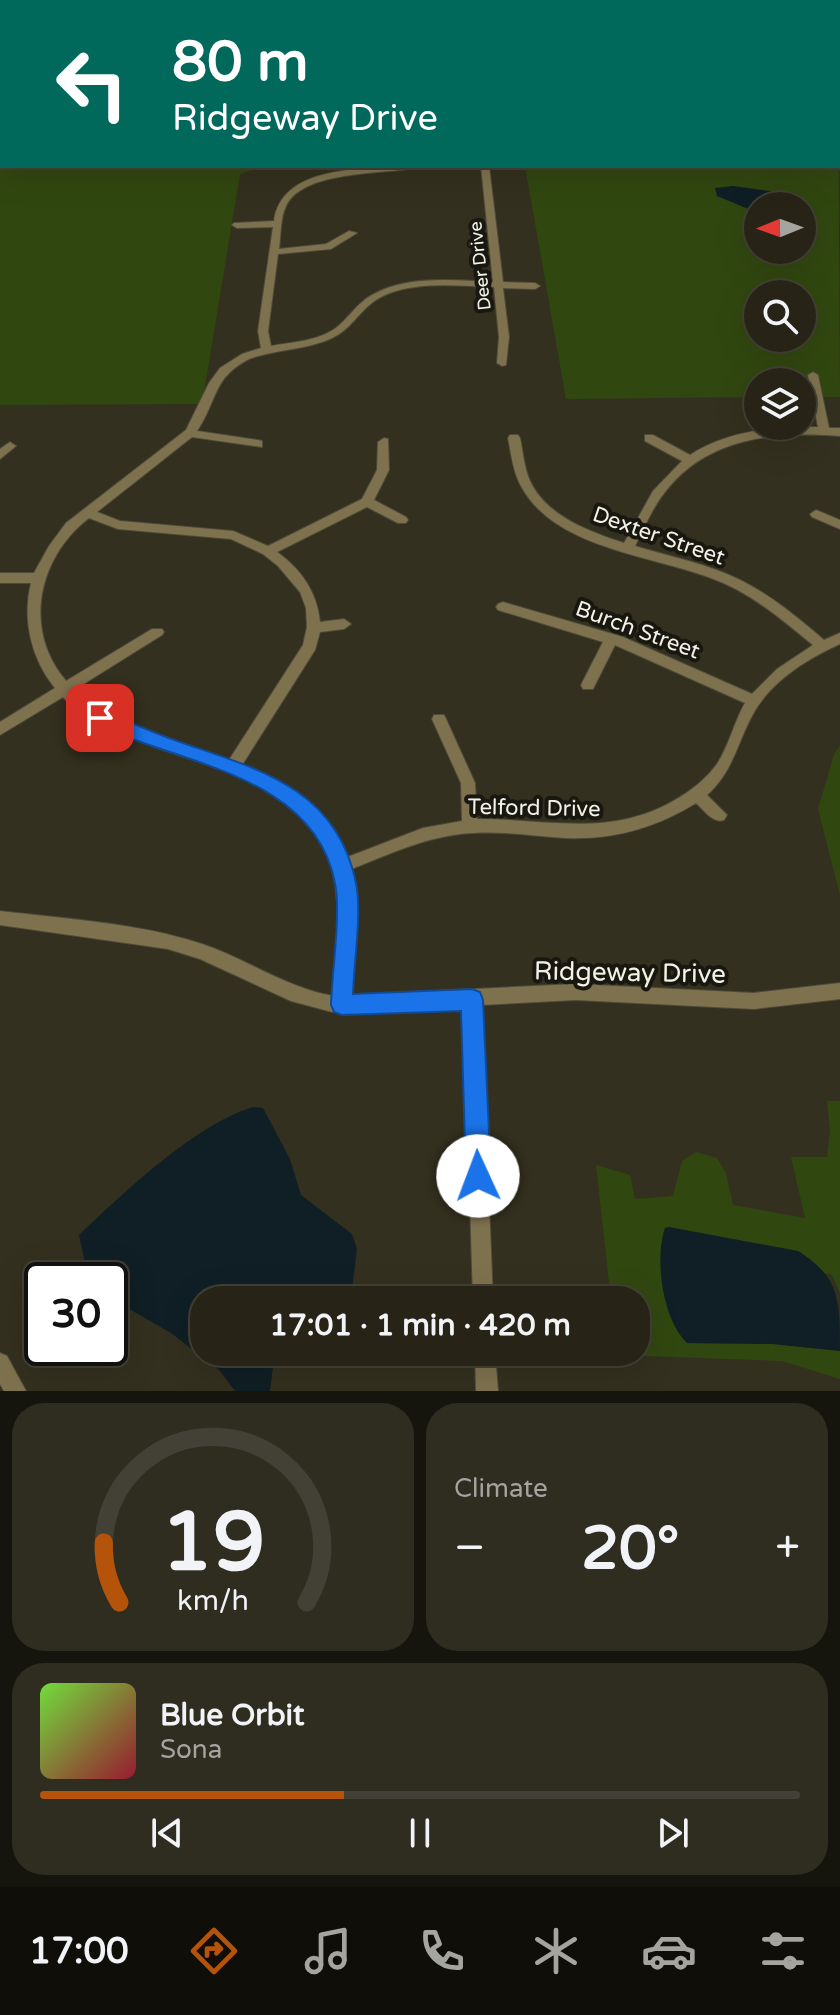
<!DOCTYPE html>
<meta charset="utf-8">
<style>
:root{--surface:#272417;--page:#2f2c20;--text:#f1f3f6;--muted:#a4a4a1;--line:#434136;--accent:#b45309}
body{margin:0;font-family:"Varela Round",sans-serif;background:var(--page);color:var(--text);height:100vh;display:flex;flex-direction:column;font-size:30px;white-space:nowrap}
*{box-sizing:border-box;margin:0}
p{font-size:26px;color:var(--muted)}
.icon{flex:none;width:44px;height:44px;fill:none;stroke:currentColor;stroke-width:2;stroke-linecap:round;stroke-linejoin:round}
.map{position:relative;height:1391px;overflow:hidden}
.sheet{display:flex;flex-direction:column;gap:12px;padding:12px;background:#15140d;flex:1}
.sheet>*{flex:none}
.hud{position:absolute;left:0px;top:0px;width:840px;height:168px;box-shadow:0 8px 32px #0002,0 0 0 2px var(--line);background:#00695c;color:#fff;overflow:hidden}
.needle{width:52px;rotate:269deg}
.fabs{position:absolute;left:744px;top:192px;display:grid;gap:16px}
.fabs a{display:grid;place-items:center;width:72px;height:72px;border-radius:50%;background:var(--surface);box-shadow:0 8px 32px #0002,0 0 0 2px var(--line);font-size:40px}
.speed{position:absolute;left:24px;top:1262px;display:flex;gap:16px;font-size:40px;font-weight:700;text-align:center}
.speed>*{display:grid;place-content:center;width:104px;height:104px;border-radius:50%;background:var(--surface);box-shadow:0 8px 32px #0002,0 0 0 2px var(--line);line-height:1}
.speed .limit{border:4px solid #111;border-radius:12px;background:#fff;color:#111}
.pin{position:absolute;display:grid;place-items:center;width:68px;height:68px;color:#fff;margin:-34px;border-radius:16px;box-shadow:0 4px 12px #0006}
.me{position:absolute;width:88px;margin:-44px;rotate:358deg;stroke-linejoin:round;filter:drop-shadow(0 0 6px #0008)}
.turn{display:flex;align-items:center;gap:28px;height:168px;padding:0 40px;font-size:36px}
.turn .icon{width:104px;height:104px;stroke-width:2.5}
.turn b{display:block;font-size:56px;line-height:68px}
.big{font-size:60px;font-weight:800;line-height:1.1}
.sheet .widget{flex:1;display:flex;flex-direction:column;justify-content:center;gap:12px;min-width:0;padding:0 28px;border-radius:32px;background:var(--page)}
.sheet .dial{align-items:center;gap:0}
.dial svg{height:208px;overflow:visible;fill:none;stroke:var(--line);stroke-width:7;stroke-linecap:round;text-anchor:middle}
.dial text{fill:var(--text);stroke:none}
.song{display:flex;align-items:center;gap:24px}
.cover{width:96px;height:96px;border-radius:12px;background:linear-gradient(135deg,hsl(100 70% 55%),hsl(350 70% 35%))}
.played{height:8px;border-radius:4px;background:linear-gradient(90deg,var(--accent) 40%,var(--line) 40%)}
.keys{display:flex;justify-content:space-around;direction:ltr}
.heat{display:flex;justify-content:space-between;align-items:center;font-size:44px;direction:ltr}
.sheet .tiles{flex:1;display:grid;gap:12px;grid-template-columns:1fr 1fr}
.widget:last-child{grid-column:span 2}
.trip{position:absolute;left:190px;top:1286px;width:460px;height:80px;border-radius:32px;background:var(--surface);box-shadow:0 8px 32px #0002,0 0 0 2px var(--line);font-weight:800;line-height:80px;text-align:center}
.tabs{display:flex;height:128px;justify-content:space-around;align-items:center;background:#100e09;color:var(--muted)}
.tabs .icon{width:56px;height:56px}
.tabs .active{color:var(--accent)}
.tabs b{font-size:36px;color:var(--text)}
.map>svg:first-child{display:block}
</style>
<div class="map">
<svg width="840" height="1391" viewBox="0 0 840 1391">
<rect width="100%" height="100%" fill="#34301f"/>
<path fill="#314710" fill-rule="evenodd" d="M 0,14 L 2,166 L 264,166 L 240,174 L 202,404 L 0,405 Z
M 838,60 L 840,397 L 802,397 L 802,382 L 758,382 L 758,397 L 566,399 L 525,166 L 838,166 ZM 758,206 L 802,206 L 802,250 L 758,250 ZM 758,294 L 802,294 L 802,338 L 758,338 Z
M 840,746 L 840,895 L 818,809 L 834,754 Z
M 827,1101 L 840,1101 L 840,1293 L 832,1275 L 669,1227 L 663,1234 L 687,1343 L 773,1344 L 840,1351 L 840,1379 L 782,1361 L 617,1355 L 617,1352 L 636,1352 L 636,1300 L 611,1300 L 596,1165 L 630,1175 L 635,1199 L 673,1196 L 682,1161 L 696,1152 L 717,1158 L 726,1173 L 733,1205 L 805,1218 L 791,1157 L 827,1157 L 830,1131 Z"/>
<path fill="#101f25" d="M 733,186 L 791,194 L 791,206 L 758,206 L 758,213 L 717,196 L 715,188 Z
M 253,1107 L 263,1108 L 290,1159 L 301,1195 L 352,1234 L 357,1249 L 352,1290 L 346,1300 L 320,1300 L 311,1294 L 295,1300 L 204,1300 L 204,1352 L 275,1352 L 270,1391 L 235,1391 L 219,1370 L 171,1333 L 110,1298 L 110,1280 L 96,1280 L 85,1263 L 79,1235 C 123,1193 196,1124 253,1107 Z
M 669,1227 L 798,1251 C 840,1277 840,1301 840,1351 L 773,1344 L 687,1343 C 663,1320 654,1260 665,1228 Z"/>
<g fill="none" stroke-linecap="round" stroke-linejoin="round">
<g stroke="#4f4b3b" stroke-width="2">
<path id="minor" d="M 392,166 L 412,166 L 408,169 C 376,174 302,172 286,206 C 280,218 281,235 279,249 L 326,244 L 349,231 L 357,233 L 331,249 L 278,254 L 268,331 L 271,346 C 292,342 318,341 336,328 C 349,318 357,303 372,295 C 407,275 454,280 493,282 L 481,166 L 489,166 L 503,282 L 535,283 L 540,286 L 535,289 L 503,288 L 509,337 L 506,365 L 502,366 L 497,363 L 499,337 L 494,287 C 457,286 405,279 373,302 C 358,313 350,330 332,338 C 307,350 276,349 249,359 C 212,378 218,400 197,431 L 258,440 L 262,441 L 262,447 L 192,437 L 97,512 L 120,521 L 233,531 L 268,546 L 362,499 L 377,470 L 378,442 L 384,438 L 388,439 L 389,470 L 374,500 L 406,517 L 408,520 L 406,523 L 398,523 L 367,507 L 277,552 C 301,569 317,592 320,622 L 344,619 L 351,624 L 344,629 L 320,632 L 315,650 L 242,765 C 288,782 327,811 345,858 L 423,828 L 462,821 L 461,783 L 432,719 L 434,715 L 444,715 L 446,719 L 475,783 L 477,819 C 548,819 610,838 675,800 C 691,791 706,779 717,764 C 729,746 734,722 745,703 L 615,645 L 593,689 L 583,689 L 581,685 L 603,642 L 498,610 L 496,607 L 498,604 L 503,602 L 623,637 L 752,694 L 777,669 L 813,645 C 783,621 753,594 716,580 C 655,555 555,550 521,486 C 513,472 511,453 508,438 L 510,435 L 518,435 L 520,438 C 523,452 524,468 530,481 C 546,516 590,532 624,543 L 653,491 L 682,461 L 645,441 L 645,435 L 653,435 L 690,455 C 727,431 774,426 818,427 L 808,375 L 813,372 L 818,375 L 829,428 L 840,428 L 840,436 C 776,431 707,437 665,492 C 652,508 644,528 635,546 C 671,557 709,564 742,581 C 772,596 798,618 824,640 L 840,633 L 840,644 C 807,659 771,681 753,714 C 737,743 733,772 707,795 L 727,815 L 724,820 C 713,824 704,810 696,803 C 656,828 613,840 566,838 C 535,836 504,831 473,833 C 429,835 390,854 349,870 L 355,911 L 351,995 L 576,984 L 754,993 L 840,983 L 840,999 L 754,1009 L 576,1000 L 481,1005 L 493,1300 L 473,1300 L 464,1006 L 332,1012 L 291,1001 L 200,959 L 168,949 L 0,925 L 0,911 C 65,919 140,923 202,944 C 247,959 286,988 334,996 C 341,893 350,823 240,777 C 208,763 174,755 142,742 C 115,731 82,720 63,697 L 0,735 L 0,722 L 55,688 C 31,659 22,619 31,583 L 0,583 L 0,573 L 34,573 L 49,546 L 66,523 L 186,430 L 209,383 L 220,368 L 242,354 L 261,348 L 258,331 L 273,227 L 237,228 L 232,225 L 234,223 L 274,221 C 281,169 351,170 392,166 ZM 89,518 L 118,529 L 231,539 L 263,554 L 278,566 L 300,592 L 306,608 L 307,627 L 303,645 L 229,760 C 185,744 104,726 74,690 L 162,635 L 164,632 L 162,629 L 152,629 L 66,681 C 22,630 38,557 89,518 Z
M 10,442 L 16,446 L 0,459 L 0,449 Z
M 816,510 L 840,520 L 840,529 L 812,517 L 810,514 Z
M 475,1352 L 495,1352 L 498,1391 L 476,1391 Z
M 0,1353 L 7,1356 L 26,1391 L 4,1391 L 0,1384 Z"/>
</g>
<g stroke="#4f4b3b" stroke-width="2">
<path id="major" d="M 838,4 L 840,4 L 840,8 L 838,8 Z
M 0,8 L 2,8 L 2,12 L 0,12 Z"/>
</g>
<use href="#minor" fill="#7e724e" fill-rule="evenodd"/>
<use href="#major" fill="#cdb466" fill-rule="evenodd"/>
</g>
<path fill="#1a73e8" stroke="#114b97" stroke-width="2" d="M 100,711 C 127,720 153,733 180,742 C 258,769 337,788 356,883 C 362,914 354,961 353,994 L 472,989 L 480,992 L 483,1000 L 491,1176 L 487,1184 L 478,1188 L 470,1184 L 466,1176 L 461,1011 L 342,1015 L 334,1012 L 331,1005 C 332,971 341,914 335,883 C 314,773 177,764 93,723 L 93,713 Z"/>
<g text-anchor="middle" stroke-width="8" stroke-linejoin="round" paint-order="stroke">
<g font-size="18" fill="#f4f2e7" stroke="#191810">
<text transform="translate(480 266) rotate(-96)" y="6">Deer Drive</text>
</g>
<g font-size="22" fill="#f4f2e7" stroke="#191810">
<text transform="translate(659 535) rotate(19)" y="8">Dexter Street</text>
<text transform="translate(638 629) rotate(20)" y="8">Burch Street</text>
<text transform="translate(534 807) rotate(1)" y="8">Telford Drive</text>
</g>
<g font-size="26" fill="#f4f2e7" stroke="#191810">
<text transform="translate(630 972) rotate(1)" y="9">Ridgeway Drive</text>
</g>
</g>
</svg>
<div class="fabs">
<a><svg class="needle" viewBox="-14 -14 28 28"><path d="M0-13l5 13h-10z" fill="#e53935"/><path d="M0 13l5-13h-10z" fill="#a4a4a1"/></svg></a>
<a><svg class="icon" aria-label="search" viewBox="0 0 24 24"><circle cx="10" cy="10" r="6"/><path d="M15 15l6 6"/></svg></a>
<a><svg class="icon" aria-label="layers" viewBox="0 0 24 24"><path d="M12 4l9 5-9 5-9-5zM3 14l9 5 9-5"/></svg></a>
</div>
<div class="speed"><div class="limit">30</div></div>
<div class="pin" style="left:100px;top:718px;background:#d93025"><svg class="icon" aria-label="arrive" viewBox="0 0 24 24"><path d="M6 21V4h12l-3 4 3 4H6"/></svg></div>
<svg class="me" style="left:478px;top:1176px" viewBox="-20 -20 40 40"><circle r="19" fill="#fff"/><path d="M0-13L10 11 0 6-10 11z" fill="#1a73e8"/></svg>
<div class="trip">17:01 · 1 min · 420 m</div>
<div class="hud">
<div class="turn"><svg class="icon" aria-label="left" viewBox="0 0 24 24"><path d="M17 20v-9H6M10 6l-5 5 5 5"/></svg><div><b>80 m</b>Ridgeway Drive</div></div>
</div>
</div>
<section class="sheet">
<div class="tiles">
<div class="widget dial"><svg viewBox="0 0 100 80">
<path d="M14 69A42 42 0 1 1 86 69"/>
<path d="M14 69A42 42 0 0 1 8 46" stroke="#b45309"/>
<text x="50" y="56" font-size="32" font-weight="700">19</text>
<text x="50" y="72" font-size="11">km/h</text>
</svg></div>
<div class="widget"><p>Climate</p>
<div class="heat"><a>−</a><b class="big">20°</b><a>+</a></div>
</div>
<div class="widget">
<div class="song"><i class="cover"></i><div><b>Blue Orbit</b><p>Sona</p></div></div>
<div class="played"></div>
<div class="keys"><svg class="icon" aria-label="previous" viewBox="0 0 24 24"><path d="M18 5L8 12l10 7zM5 5v14"/></svg><svg class="icon" aria-label="pause" viewBox="0 0 24 24"><path d="M8 5v14M16 5v14"/></svg><svg class="icon" aria-label="next" viewBox="0 0 24 24"><path d="M6 5l10 7-10 7zM19 5v14"/></svg></div>
</div>
</div>
</section>
<nav class="tabs">
<b>17:00</b>
<svg class="icon active" aria-label="directions" viewBox="0 0 24 24"><path d="M12 3l9 9-9 9-9-9zM9 14v-3h6M13 9l2 2-2 2"/></svg>
<svg class="icon" aria-label="music" viewBox="0 0 24 24"><path d="M9 18V5l10-2v13"/><circle cx="6" cy="18" r="3"/><circle cx="16" cy="16" r="3"/></svg>
<svg class="icon" aria-label="phone" viewBox="0 0 24 24"><path d="M5 4h4l2 5-3 2q2 4 5 5l2-3 5 2v4C11 20 4 13 5 4z"/></svg>
<svg class="icon" aria-label="climate" viewBox="0 0 24 24"><path d="M12 3v18M4 7l16 10M4 17L20 7"/></svg>
<svg class="icon" aria-label="car" viewBox="0 0 24 24"><path d="M5 17H2v-5l4-1 3-4h7l3 4 3 1v5h-3M9 17h6M6 11h13"/><circle cx="7" cy="17" r="2"/><circle cx="17" cy="17" r="2"/></svg>
<svg class="icon" aria-label="filters" viewBox="0 0 24 24"><path d="M4 7h16M4 17h16"/><circle cx="9" cy="7" r="2"/><circle cx="15" cy="17" r="2"/></svg>
</nav>
